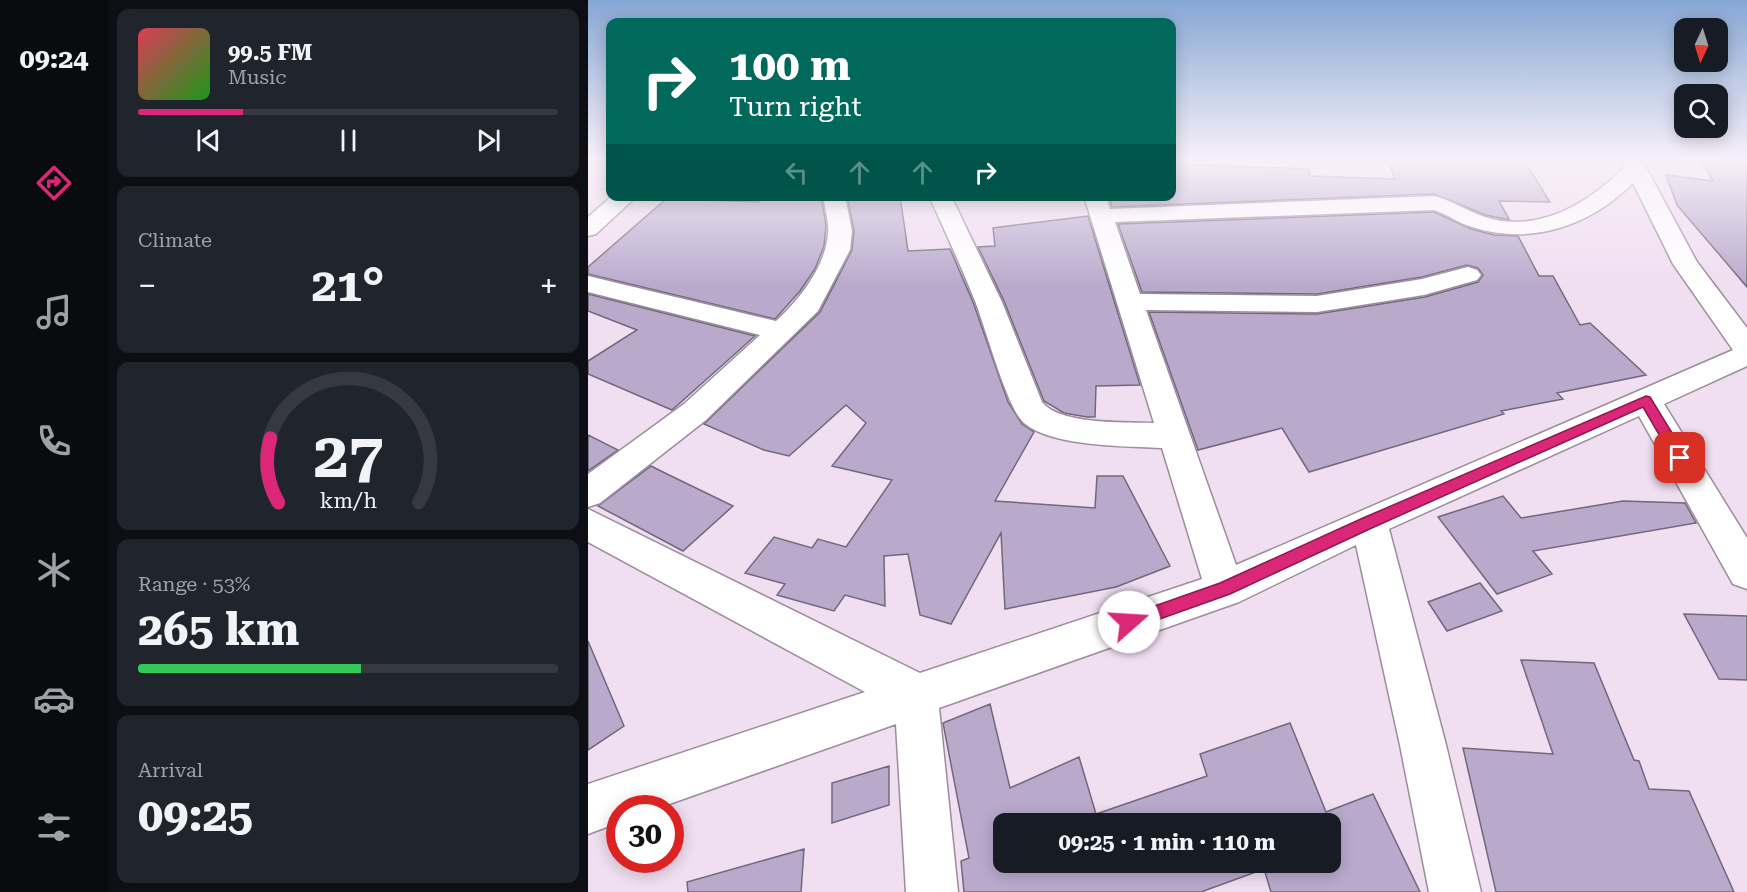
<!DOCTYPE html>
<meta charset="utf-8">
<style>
:root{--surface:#171b24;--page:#20242c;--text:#f1f3f6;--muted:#9ea1a6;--line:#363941;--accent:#db2777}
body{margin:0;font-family:"Roboto Serif",serif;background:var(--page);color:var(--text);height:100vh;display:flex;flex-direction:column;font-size:22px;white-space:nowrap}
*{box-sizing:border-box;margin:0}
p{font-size:20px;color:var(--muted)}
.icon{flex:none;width:33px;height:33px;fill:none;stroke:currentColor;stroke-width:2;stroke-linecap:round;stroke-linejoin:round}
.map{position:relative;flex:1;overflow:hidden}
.side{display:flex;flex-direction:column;gap:9px;padding:9px;background:#0d0f14;width:480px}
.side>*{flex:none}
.hud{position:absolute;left:18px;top:18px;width:570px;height:183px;border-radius:12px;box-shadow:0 3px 15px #0003;background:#00695c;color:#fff;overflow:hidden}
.needle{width:39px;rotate:184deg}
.controls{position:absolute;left:1086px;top:18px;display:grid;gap:12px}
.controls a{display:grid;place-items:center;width:54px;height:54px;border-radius:12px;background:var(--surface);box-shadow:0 3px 15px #0003;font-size:30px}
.speed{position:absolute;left:18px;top:795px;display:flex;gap:12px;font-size:30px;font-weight:700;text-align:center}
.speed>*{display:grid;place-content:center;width:78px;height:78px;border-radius:50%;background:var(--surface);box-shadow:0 3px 15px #0003;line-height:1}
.speed .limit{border:9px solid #d22;background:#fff;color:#111}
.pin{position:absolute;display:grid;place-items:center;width:51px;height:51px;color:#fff;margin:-26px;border-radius:12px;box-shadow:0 3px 9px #0006}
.me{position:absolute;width:66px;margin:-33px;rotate:71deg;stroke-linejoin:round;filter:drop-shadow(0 0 4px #0008)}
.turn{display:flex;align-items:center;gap:21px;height:126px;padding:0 24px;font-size:27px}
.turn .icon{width:78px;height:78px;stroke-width:2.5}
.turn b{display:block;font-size:42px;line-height:51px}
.lanes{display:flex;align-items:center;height:57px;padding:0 24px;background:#0003;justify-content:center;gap:30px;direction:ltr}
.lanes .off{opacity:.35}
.big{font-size:45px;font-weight:700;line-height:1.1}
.side .widget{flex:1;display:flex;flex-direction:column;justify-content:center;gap:9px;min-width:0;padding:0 21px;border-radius:12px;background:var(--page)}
.side .dial{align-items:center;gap:0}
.dial svg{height:156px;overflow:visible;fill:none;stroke:var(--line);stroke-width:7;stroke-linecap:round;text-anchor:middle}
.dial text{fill:var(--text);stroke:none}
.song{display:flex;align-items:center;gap:18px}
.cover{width:72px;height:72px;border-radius:9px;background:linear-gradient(135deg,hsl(350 70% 55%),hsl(120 70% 35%))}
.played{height:6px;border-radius:3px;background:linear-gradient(90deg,var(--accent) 25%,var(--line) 25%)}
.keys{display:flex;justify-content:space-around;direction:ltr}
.heat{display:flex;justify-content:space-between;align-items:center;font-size:33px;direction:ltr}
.charge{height:9px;border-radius:4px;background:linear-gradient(90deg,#34c759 53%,var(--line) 0)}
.trip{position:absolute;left:405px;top:813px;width:348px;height:60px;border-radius:12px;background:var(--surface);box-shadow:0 3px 15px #0003;font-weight:700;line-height:60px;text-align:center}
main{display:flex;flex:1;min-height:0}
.dock{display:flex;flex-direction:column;width:108px;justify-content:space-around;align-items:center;background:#090b0e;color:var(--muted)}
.dock .icon{width:42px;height:42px}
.dock .on{color:var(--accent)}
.dock b{font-size:27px;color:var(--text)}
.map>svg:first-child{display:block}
</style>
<main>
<nav class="dock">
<b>09:24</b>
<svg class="icon on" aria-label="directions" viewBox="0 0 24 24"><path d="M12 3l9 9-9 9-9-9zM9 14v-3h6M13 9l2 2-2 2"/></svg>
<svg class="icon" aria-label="music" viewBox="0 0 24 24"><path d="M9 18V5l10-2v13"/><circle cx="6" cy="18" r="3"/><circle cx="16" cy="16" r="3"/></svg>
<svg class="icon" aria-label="phone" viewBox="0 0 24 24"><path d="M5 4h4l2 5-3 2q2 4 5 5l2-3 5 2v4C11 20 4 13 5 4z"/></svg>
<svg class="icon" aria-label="climate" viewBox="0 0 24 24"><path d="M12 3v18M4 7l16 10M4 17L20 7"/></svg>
<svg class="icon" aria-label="car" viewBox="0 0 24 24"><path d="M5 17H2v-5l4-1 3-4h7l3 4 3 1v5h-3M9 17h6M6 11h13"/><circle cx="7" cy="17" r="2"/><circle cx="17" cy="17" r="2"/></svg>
<svg class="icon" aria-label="filters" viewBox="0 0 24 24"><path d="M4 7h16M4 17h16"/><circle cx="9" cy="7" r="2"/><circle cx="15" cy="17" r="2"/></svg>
</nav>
<section class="side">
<div class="widget">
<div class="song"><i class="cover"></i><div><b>99.5 FM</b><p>Music</p></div></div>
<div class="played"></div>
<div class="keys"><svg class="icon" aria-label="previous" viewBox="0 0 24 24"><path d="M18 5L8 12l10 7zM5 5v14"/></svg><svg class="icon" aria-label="pause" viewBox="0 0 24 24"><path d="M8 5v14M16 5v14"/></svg><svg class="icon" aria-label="next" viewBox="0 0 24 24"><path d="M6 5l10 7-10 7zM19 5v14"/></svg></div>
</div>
<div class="widget"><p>Climate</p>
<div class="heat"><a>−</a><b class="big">21°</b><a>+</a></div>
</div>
<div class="widget dial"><svg viewBox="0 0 100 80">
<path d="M14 69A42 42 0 1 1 86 69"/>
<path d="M14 69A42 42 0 0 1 10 36" stroke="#db2777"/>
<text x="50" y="56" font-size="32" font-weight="700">27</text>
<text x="50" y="72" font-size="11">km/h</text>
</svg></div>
<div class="widget"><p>Range · 53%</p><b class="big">265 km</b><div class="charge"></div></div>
<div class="widget"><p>Arrival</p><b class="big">09:25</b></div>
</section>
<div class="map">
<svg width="1159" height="892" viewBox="0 0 1159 892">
<rect width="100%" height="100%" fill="#f0def1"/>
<path fill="#b9aacc" stroke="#71687c" stroke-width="1.5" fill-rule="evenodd" d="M 800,160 L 937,162 L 962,202 L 911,201 L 921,219 L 917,219 L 898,215 L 846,194 L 524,207 L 521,196 L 584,196 L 584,164 L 720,169 L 722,176 L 807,179 Z
M 1112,160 L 1159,160 L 1159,287 L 1089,205 L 1078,175 L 1125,181 Z
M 174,196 L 233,196 L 238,225 L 236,246 L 227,269 L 212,291 L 187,319 L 0,274 L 0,267 L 78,199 L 171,202 Z
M 259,196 L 312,196 L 320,251 L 362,249 L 385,302 L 420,402 L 434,424 L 446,432 L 407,501 L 507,508 L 509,476 L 535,476 L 582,566 L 528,587 L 417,609 L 413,533 L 363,624 L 332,615 L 320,554 L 296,556 L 297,606 L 257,595 L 246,611 L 189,595 L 197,584 L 157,573 L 186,537 L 224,548 L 230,539 L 258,547 L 304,480 L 244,466 L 278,423 L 258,405 L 201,456 L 176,450 L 116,424 L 232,312 L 264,250 L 266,231 Z
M 846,212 L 883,229 L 906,235 L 930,236 L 951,276 L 965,276 L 992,325 L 1002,323 L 1058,375 L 969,393 L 975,399 L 913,411 L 916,414 L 721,472 L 694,428 L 610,450 L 561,312 L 729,314 L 837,297 L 890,282 L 895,275 L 890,268 L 879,265 L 834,277 L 729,294 L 554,292 L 530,224 Z
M 500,216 L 552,385 L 508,386 L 507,417 L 499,417 L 476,413 L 456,401 L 416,301 L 390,247 L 407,246 L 405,228 Z
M 0,294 L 167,336 L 84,410 L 0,374 L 0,361 L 49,330 L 0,311 Z
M 0,435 L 30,450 L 0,471 Z
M 63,466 L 79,474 L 145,506 L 95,551 L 10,506 Z
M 915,496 L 933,518 L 1035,501 L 1097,503 L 1108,523 L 945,551 L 964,574 L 909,594 L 850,517 Z
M 892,583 L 914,611 L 859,631 L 840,602 Z
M 1096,614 L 1159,616 L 1159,680 L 1131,679 Z
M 0,641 L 36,726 L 0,750 Z
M 933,660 L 1006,663 L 1046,760 L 1051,761 L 1061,789 L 1101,791 L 1146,892 L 908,892 L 875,748 L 965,754 Z
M 402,704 L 422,788 L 491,757 L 508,814 L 619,776 L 612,754 L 702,723 L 738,812 L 785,794 L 832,892 L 683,892 L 676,869 L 613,892 L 376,892 L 373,861 L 381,858 L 355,723 ZM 416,824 L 742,824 L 742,862 L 416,862 Z
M 301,766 L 301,805 L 244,823 L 244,783 Z
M 216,849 L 213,892 L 100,892 L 99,882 Z"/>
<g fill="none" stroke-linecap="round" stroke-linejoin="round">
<g stroke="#9d8c9d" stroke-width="3">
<path id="minor" d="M 1034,160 L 1054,160 L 1109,262 L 1159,328 L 1159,366 L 1076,404 L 1159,538 L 1159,589 L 1145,584 L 1051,416 L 801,529 L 858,745 L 893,892 L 841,892 L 812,745 L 768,545 L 651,602 L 351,708 L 370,892 L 318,892 L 308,724 L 70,808 L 32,808 L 32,822 L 0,834 L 0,784 L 277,692 L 0,542 L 0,509 L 332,673 L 614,579 L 574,448 C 538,446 464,447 436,423 C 419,409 397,326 387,301 C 373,266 357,231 341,196 L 363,196 L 414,302 L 454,402 C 472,425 538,422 566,423 L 496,196 L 518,196 L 522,209 L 846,196 C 865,201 879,211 897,217 C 951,234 1000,203 1037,167 ZM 1045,183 L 1085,264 L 1145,350 L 648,565 L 558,310 L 729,312 L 836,295 L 889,280 L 893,275 L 889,270 L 880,267 L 834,279 L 729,296 L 552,294 L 527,222 L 846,210 C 859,214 870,223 884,227 C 943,246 1002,226 1045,183 Z
M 24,196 L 49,196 L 8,234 L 0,236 L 0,217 Z
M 235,196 L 257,196 L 264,231 L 262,250 L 230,311 L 118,420 L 12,503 L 0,507 L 0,474 L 96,404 L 172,335 L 0,292 L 0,276 L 188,321 C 212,299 237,267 240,234 C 241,222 237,208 235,196 Z"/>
</g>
<use href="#minor" fill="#fff" fill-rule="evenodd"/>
</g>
<linearGradient id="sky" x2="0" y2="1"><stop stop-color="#86a7d4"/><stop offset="0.56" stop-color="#f8f0f9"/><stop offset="1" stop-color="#f8f0f9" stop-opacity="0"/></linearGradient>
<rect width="1159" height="285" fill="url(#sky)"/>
<path fill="#db2777" stroke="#8e194d" stroke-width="1.5" d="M 1058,396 L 1062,397 L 1097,454 L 1099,458 L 1097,462 L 1087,462 L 1055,407 L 786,527 L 642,594 L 541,630 L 535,628 L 533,622 L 535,617 L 632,583 L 775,518 Z"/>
</svg>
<div class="controls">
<a><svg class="needle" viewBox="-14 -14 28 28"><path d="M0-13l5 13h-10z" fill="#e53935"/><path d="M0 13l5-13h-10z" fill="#9ea1a6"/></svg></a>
<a><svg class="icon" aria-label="search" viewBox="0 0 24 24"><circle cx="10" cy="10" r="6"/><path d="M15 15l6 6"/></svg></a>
</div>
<div class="speed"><div class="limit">30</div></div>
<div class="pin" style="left:1092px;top:458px;background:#d93025"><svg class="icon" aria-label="arrive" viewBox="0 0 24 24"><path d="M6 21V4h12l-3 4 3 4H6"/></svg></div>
<svg class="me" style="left:541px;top:622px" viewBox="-20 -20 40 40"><circle r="19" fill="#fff"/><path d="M0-13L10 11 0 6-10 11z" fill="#db2777"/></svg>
<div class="trip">09:25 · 1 min · 110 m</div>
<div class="hud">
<div class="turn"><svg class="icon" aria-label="right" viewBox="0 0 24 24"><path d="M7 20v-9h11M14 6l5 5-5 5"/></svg><div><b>100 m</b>Turn right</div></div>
<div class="lanes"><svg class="icon off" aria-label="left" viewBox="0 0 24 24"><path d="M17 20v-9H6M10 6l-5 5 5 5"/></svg><svg class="icon off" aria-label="ahead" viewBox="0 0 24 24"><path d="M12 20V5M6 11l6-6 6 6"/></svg><svg class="icon off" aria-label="ahead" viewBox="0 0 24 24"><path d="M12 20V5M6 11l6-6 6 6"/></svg><svg class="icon" aria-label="right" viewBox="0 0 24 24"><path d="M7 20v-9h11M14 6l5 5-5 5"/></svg></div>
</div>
</div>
</main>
